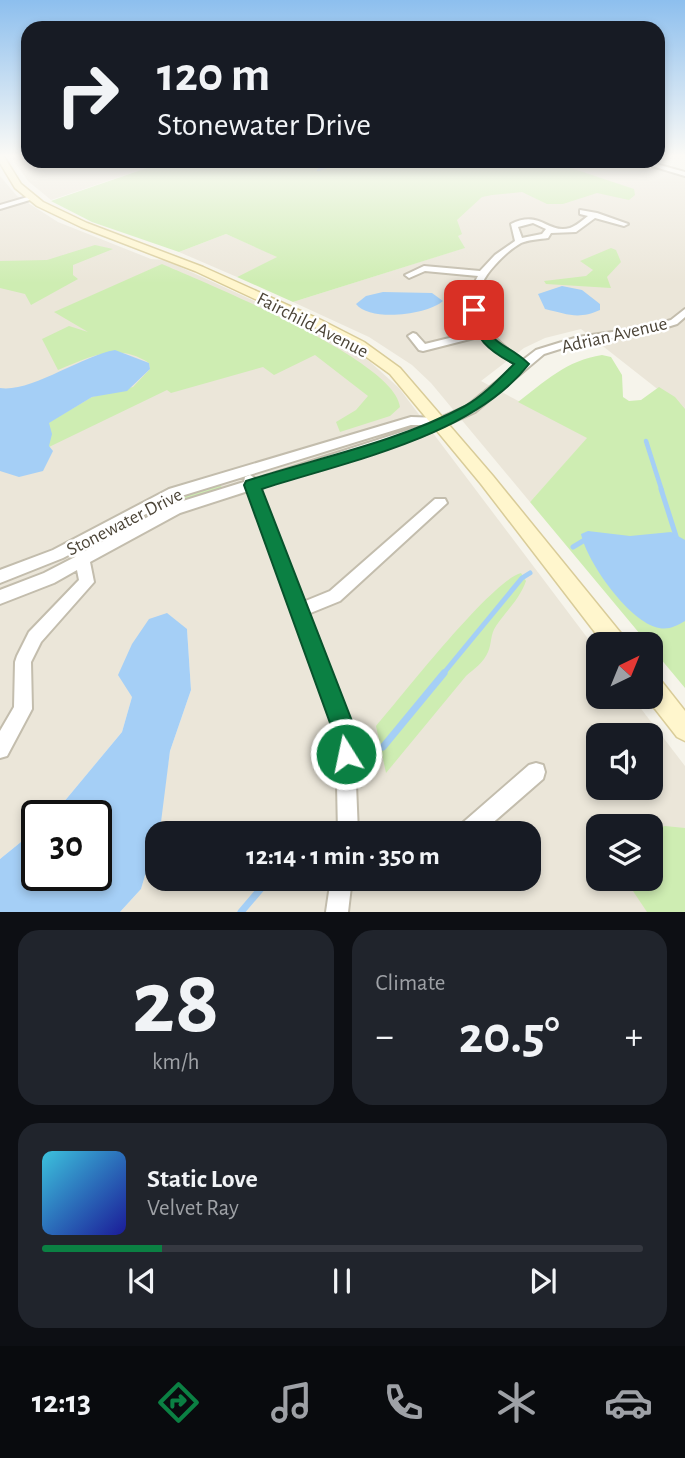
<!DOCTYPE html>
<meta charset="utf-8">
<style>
:root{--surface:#171b24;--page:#20242c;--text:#f1f3f6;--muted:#9ea1a6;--line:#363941;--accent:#0b8043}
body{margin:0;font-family:"Alegreya Sans",sans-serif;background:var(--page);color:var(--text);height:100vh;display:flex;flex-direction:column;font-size:26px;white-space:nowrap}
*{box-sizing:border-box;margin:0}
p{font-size:23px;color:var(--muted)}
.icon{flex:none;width:38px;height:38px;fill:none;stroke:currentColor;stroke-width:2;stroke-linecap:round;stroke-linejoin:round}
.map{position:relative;height:912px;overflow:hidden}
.details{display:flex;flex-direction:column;gap:18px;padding:18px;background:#0d0f14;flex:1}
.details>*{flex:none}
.guide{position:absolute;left:21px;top:21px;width:644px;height:147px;border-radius:21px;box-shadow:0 4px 10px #0003;background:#171b24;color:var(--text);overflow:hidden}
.needle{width:46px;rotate:43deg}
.controls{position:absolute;left:586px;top:632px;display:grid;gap:14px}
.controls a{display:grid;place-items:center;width:77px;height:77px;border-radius:14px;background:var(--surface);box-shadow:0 4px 10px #0003;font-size:35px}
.speed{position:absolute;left:21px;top:800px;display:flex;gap:14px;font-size:35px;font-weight:700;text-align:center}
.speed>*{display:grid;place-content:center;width:91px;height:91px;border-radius:50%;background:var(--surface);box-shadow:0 4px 10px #0003;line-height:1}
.speed .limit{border:4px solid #111;border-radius:10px;background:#fff;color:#111}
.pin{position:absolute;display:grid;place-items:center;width:60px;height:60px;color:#fff;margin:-30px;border-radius:14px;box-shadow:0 4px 10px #0006}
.me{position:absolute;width:77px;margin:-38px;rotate:350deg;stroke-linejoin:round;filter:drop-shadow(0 0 5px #0008)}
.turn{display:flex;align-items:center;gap:24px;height:147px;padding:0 21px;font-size:32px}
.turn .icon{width:91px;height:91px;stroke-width:2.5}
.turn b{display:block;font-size:49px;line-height:60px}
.big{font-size:52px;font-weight:600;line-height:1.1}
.details .card{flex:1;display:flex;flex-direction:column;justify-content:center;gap:10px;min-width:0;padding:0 24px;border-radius:21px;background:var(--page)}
.details .dial{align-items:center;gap:0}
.dial b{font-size:91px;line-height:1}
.song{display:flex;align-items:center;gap:21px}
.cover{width:84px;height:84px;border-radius:10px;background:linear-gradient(135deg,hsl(190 70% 55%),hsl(240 70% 35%))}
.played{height:7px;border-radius:4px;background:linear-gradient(90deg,var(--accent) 20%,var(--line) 20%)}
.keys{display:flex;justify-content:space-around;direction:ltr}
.heat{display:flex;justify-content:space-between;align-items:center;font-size:38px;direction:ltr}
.details .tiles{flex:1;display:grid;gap:18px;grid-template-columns:1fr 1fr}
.card:last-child{grid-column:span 2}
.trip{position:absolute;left:145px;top:821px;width:396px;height:70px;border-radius:21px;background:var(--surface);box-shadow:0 4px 10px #0003;font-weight:600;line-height:70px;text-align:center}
.tab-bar{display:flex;height:112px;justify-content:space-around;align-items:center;background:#090b0e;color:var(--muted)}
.tab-bar .icon{width:49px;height:49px}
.tab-bar .on{color:var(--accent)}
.tab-bar b{font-size:32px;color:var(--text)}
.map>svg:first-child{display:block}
</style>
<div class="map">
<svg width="685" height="912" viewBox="0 0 685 912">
<rect width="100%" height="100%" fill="#f6f4eb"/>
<path fill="#ebe6d9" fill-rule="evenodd" d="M 10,155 L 28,155 L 28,161 L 167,161 L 51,200 L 28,181 Z
M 531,161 L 636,164 L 685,178 L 685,448 L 674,402 L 581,329 L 545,338 L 524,348 L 481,381 L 588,438 L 530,502 L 431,383 L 412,365 L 369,337 L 293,302 L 464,248 L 449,219 Z
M 0,176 L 17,196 L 58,222 L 151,259 L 165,260 L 309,326 L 369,361 L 399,388 L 598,652 L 598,696 L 632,697 L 685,766 L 685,912 L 120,912 L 141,889 L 157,837 L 158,878 L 528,878 L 528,833 L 158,833 L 170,751 L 191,690 L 187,629 L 132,697 L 122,732 L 53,815 L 37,816 L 37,829 L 0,859 ZM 598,735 L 651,735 L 651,788 L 598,788 ZM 598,826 L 651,826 L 651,878 L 598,878 Z
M 226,234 L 278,257 L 237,277 L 179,252 Z"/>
<path fill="#ceedb2" d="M 167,161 L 550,161 L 634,189 L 635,195 L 629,200 L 597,193 L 563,204 L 547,204 L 522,192 L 492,195 L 482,197 L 457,220 L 462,234 L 458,236 L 465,248 L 293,302 L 237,277 L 277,257 L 226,234 L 179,252 L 92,222 L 51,201 Z
M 95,245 L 113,249 L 73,265 L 73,275 L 78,279 L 31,305 L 25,294 L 0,288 L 0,261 L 47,260 Z
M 611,248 L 616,250 L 621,262 L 607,277 L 611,288 L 546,284 L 544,281 L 586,276 L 593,270 L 580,261 Z
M 162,264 C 205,283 396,360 400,407 L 390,416 L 340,432 L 336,422 L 356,410 L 368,396 L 315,355 L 274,375 L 263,367 L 171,393 L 167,390 L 49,447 L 48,423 L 92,397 L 133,387 L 150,369 L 149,363 C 117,342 90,357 58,370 L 42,339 L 69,326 L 88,332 L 54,312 Z
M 602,355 L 611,357 L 622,375 L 623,397 L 629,401 L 641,400 L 659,387 L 675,397 L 685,409 L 685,688 L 530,502 L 587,438 L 518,402 C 544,382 567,360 602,355 Z
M 220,482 L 222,489 L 122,532 L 117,528 L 171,498 Z
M 521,573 L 526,581 C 519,600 507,610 496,626 C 490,635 492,643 488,652 C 484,662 474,669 466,676 L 386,773 L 376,726 C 402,696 491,581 521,573 Z
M 665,826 L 685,828 L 685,912 L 647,912 L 625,879 L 651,878 L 651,830 Z"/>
<path fill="#a5cff6" d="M 562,286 L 582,290 L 600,304 L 600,310 C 578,320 567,314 545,309 L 538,294 Z
M 383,292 L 432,293 L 443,301 C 427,315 370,322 356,304 L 366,296 Z
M 115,350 L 149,363 L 150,369 L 127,391 L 92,397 L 49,423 L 52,434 L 49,446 L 53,451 L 43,471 L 19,477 L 0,471 L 0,388 C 30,393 81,356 115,350 Z
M 588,531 L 630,536 L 671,532 L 685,540 L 685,621 C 676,626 669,630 659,628 C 629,622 587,562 581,534 Z
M 167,613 L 187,629 L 191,690 L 170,751 L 161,822 L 141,889 L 120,912 L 0,912 L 0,859 L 37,829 L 37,875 L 96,875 L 96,816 L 53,815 L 122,732 L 132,697 L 118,675 L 132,644 L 149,619 Z"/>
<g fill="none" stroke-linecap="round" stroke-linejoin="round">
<path stroke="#a5cff6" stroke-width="2.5" d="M 318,170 L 342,161"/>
<path stroke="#a5cff6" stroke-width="4.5" d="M 646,441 L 662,491"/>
<path stroke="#a5cff6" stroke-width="5" d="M 661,489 L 676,536
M 573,547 L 583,541
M 443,674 L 522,578 L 530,573"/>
<path stroke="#a5cff6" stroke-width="7" d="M 383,747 L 444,673
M 309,833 L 311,830
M 241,912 L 270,878"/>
<g stroke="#c3bdad" stroke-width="4">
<path id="minor" d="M 635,161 L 645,161 L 685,172 L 685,176 Z
M 31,196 L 33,197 L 33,199 L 0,209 L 0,205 Z
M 580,210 L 597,213 L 628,224 L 624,226 L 595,218 L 576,232 L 551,233 L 548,238 C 540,239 528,240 521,243 C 512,248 502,257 495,265 C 460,302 485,336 523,360 L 536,350 L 578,337 L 647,327 L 671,320 L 685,309 L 685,317 L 677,324 L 651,332 L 579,343 L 544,354 L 475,412 L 422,436 L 259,488 L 303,602 L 330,591 L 435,499 L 445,499 L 447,503 L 340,601 L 308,614 L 354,734 L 358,833 L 338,833 L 336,734 L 248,491 L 180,513 L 90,562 L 94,582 L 41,642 L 31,662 L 32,709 L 7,756 L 0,758 L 0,731 L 14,707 L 15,662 L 17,656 L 29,632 L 79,580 L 77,570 L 54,583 L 0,604 L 0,590 L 44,573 L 75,557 L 77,552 L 85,551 L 170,505 L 244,482 L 245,477 L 250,475 L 256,479 L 424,425 L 411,425 L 178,497 L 63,558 L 0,583 L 0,570 L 53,550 L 169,489 L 411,417 L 440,418 L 467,406 L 517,365 L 503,356 L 482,336 L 423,351 L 419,350 L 408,336 L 413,333 L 416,334 L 425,344 L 478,331 C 468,311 467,296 478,276 L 425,271 L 409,278 L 405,275 L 424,266 L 480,271 L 495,255 L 515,241 L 511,224 C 540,209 547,234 570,228 C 576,226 583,220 588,216 L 580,214 ZM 533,223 L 546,229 L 542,234 L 522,238 L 518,227 Z
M 536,763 L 543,765 L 545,772 L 543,779 L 481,833 L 456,833 L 459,826 L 529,765 Z
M 331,878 L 352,878 L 348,912 L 326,912 Z"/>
</g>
<g stroke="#d9cc99" stroke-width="3">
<path id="secondary" d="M 0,155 L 3,155 L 21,184 L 43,202 L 87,223 L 203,267 L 321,320 L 364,342 L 400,368 L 493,476 L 624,637 L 627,644 L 604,644 L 481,484 L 390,374 L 354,348 L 313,326 L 195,271 L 81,227 L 37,206 L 15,188 L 0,163 Z
M 651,675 L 659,678 L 685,711 L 685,741 L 677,737 L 645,696 L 651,696 Z"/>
</g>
<use href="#minor" fill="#fff" fill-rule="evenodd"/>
<use href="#secondary" fill="#fff6cd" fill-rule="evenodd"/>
</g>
<linearGradient id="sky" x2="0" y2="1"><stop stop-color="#8dbfee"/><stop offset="0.55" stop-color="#fbfaf6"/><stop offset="1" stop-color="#fbfaf6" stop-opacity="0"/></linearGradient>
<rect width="685" height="283" fill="url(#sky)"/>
<path fill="#0b8043" stroke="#07532c" stroke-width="2" d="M 474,306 L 480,310 C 493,351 504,340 529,364 C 472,437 348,461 262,489 L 357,734 L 358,754 L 354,763 L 346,766 L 337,763 L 334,734 L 244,485 L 246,481 C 318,458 398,442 465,406 C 483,396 499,379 514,364 C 487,350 476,339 468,310 Z"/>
<g text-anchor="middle" stroke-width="5" stroke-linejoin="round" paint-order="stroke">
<g font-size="19" fill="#4c4538" stroke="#fff">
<text transform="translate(313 324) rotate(27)" y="7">Fairchild Avenue</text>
<text transform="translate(614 334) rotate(-13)" y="7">Adrian Avenue</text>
<text transform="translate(124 521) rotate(-27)" y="7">Stonewater Drive</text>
</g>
</g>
</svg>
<div class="controls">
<a><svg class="needle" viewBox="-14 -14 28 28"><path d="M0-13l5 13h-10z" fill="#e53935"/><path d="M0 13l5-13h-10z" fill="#9ea1a6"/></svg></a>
<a><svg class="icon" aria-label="sound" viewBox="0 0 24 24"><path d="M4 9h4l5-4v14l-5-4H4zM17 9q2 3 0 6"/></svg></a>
<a><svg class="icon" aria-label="layers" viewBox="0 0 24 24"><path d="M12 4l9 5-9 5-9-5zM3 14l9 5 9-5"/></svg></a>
</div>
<div class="speed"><div class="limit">30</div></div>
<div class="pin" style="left:474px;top:310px;background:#d93025"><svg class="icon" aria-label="arrive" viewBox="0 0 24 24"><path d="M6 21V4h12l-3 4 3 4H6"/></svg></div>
<svg class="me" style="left:346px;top:754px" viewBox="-20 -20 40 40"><circle r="17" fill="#0b8043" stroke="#fff" stroke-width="3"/><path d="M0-11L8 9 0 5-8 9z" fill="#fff"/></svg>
<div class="trip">12:14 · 1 min · 350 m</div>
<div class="guide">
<div class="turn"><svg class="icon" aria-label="right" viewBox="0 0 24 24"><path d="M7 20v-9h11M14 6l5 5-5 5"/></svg><div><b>120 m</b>Stonewater Drive</div></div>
</div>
</div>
<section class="details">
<div class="tiles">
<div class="card dial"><b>28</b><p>km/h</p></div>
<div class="card"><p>Climate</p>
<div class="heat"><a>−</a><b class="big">20.5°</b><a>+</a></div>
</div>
<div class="card">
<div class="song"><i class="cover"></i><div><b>Static Love</b><p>Velvet Ray</p></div></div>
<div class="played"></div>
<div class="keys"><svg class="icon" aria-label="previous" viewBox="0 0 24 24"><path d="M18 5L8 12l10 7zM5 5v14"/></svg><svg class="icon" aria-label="pause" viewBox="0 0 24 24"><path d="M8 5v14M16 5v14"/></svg><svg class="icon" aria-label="next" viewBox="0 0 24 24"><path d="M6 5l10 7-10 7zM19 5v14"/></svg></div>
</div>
</div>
</section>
<nav class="tab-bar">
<b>12:13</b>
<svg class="icon on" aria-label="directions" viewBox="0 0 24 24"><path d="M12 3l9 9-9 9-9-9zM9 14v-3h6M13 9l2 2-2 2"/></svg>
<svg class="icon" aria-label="music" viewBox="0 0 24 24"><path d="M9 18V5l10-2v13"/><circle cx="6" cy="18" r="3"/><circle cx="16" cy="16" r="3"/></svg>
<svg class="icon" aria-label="phone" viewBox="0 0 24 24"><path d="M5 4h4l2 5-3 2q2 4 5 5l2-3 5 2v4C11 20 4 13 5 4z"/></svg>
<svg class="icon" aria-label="climate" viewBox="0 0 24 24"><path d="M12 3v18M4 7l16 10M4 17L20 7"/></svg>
<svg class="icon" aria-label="car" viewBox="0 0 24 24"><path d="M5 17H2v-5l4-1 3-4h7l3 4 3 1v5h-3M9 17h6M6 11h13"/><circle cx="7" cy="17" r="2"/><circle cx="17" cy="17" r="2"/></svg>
</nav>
